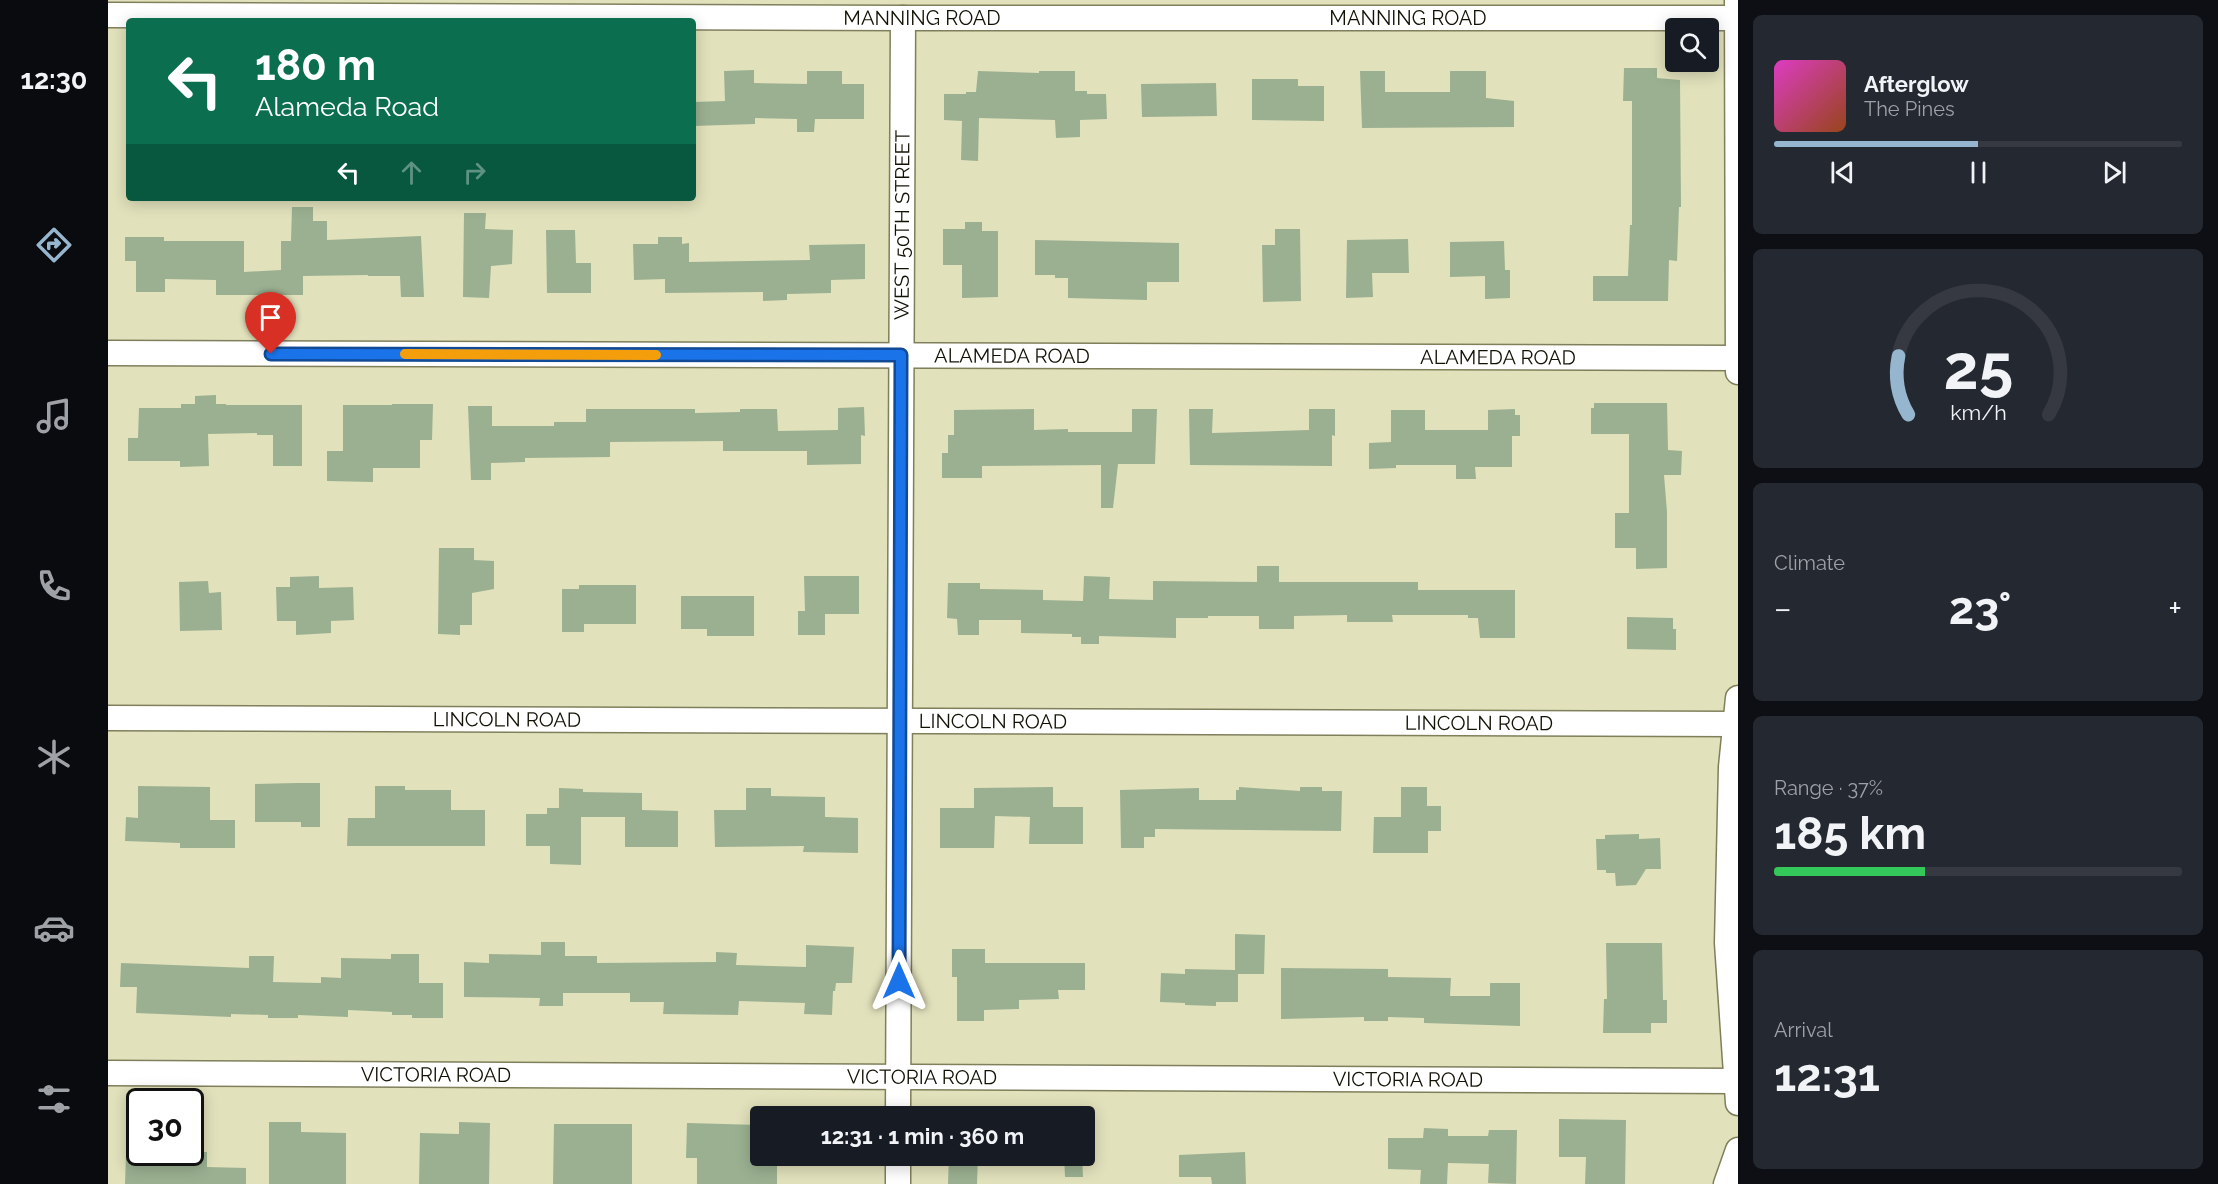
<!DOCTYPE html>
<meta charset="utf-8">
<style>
:root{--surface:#171b24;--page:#242831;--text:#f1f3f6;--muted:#9ea1a6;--line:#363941;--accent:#96b5ce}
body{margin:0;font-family:Raleway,sans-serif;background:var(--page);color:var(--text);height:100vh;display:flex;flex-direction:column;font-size:22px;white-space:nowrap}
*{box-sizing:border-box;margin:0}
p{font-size:20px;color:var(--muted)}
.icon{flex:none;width:33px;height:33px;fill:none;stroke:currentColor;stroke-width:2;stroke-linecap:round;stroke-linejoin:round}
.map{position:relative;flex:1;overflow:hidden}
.panel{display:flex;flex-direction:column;gap:15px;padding:15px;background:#0d0f14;width:480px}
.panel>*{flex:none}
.hud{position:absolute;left:18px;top:18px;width:570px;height:183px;border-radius:6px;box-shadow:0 3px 15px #0003;background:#0b6e4f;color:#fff;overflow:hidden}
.controls{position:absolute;left:1557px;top:18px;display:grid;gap:12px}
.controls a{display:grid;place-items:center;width:54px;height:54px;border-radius:6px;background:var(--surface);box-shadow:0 3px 15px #0003;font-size:30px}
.speed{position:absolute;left:18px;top:1088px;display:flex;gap:12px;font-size:30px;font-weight:700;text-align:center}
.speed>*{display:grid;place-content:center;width:78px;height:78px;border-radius:50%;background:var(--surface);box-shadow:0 3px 15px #0003;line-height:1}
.speed .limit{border:3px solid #111;border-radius:9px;background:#fff;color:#111}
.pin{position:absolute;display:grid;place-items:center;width:51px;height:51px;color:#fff;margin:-62px -26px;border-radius:50% 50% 50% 0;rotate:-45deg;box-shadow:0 0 6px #0007}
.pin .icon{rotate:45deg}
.me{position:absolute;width:66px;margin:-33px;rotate:0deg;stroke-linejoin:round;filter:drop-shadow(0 0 4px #0008)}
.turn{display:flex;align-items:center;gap:21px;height:126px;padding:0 30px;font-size:27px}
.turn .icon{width:78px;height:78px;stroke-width:2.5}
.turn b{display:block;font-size:42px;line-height:51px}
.lanes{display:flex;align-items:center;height:57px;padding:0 30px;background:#0003;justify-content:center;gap:30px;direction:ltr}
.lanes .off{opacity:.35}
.big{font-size:45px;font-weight:700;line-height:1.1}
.panel .widget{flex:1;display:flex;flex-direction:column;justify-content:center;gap:9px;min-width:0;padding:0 21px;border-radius:9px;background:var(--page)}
.panel .dial{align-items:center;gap:0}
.dial svg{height:156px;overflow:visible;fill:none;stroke:var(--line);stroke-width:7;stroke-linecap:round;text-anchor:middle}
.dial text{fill:var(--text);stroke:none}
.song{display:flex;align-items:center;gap:18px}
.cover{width:72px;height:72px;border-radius:9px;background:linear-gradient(135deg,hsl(310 70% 55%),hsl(20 70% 35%))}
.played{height:6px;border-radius:3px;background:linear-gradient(90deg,var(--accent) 50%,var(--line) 50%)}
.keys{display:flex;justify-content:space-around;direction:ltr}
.heat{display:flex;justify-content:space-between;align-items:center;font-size:33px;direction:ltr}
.charge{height:9px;border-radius:4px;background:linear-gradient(90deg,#34c759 37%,var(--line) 0)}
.trip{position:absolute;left:642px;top:1106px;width:345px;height:60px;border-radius:6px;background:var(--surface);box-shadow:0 3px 15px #0003;font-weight:700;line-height:60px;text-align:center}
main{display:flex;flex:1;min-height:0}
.dock{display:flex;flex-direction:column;width:108px;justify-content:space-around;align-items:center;background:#090b0e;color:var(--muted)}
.dock .icon{width:42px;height:42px}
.dock .on{color:var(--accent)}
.dock b{font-size:27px;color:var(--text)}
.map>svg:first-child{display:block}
</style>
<main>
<nav class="dock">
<b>12:30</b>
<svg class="icon on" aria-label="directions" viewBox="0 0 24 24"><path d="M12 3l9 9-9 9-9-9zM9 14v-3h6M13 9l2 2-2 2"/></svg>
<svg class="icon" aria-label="music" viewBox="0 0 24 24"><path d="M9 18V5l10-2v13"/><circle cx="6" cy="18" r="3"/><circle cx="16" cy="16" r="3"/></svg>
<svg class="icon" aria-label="phone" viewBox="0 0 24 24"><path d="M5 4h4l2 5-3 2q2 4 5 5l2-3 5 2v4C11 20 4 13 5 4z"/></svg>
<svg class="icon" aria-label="climate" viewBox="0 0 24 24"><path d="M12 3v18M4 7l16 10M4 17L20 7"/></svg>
<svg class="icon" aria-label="car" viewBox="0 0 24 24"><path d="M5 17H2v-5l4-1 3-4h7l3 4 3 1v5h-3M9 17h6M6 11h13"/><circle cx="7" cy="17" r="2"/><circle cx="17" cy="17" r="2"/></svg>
<svg class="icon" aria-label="filters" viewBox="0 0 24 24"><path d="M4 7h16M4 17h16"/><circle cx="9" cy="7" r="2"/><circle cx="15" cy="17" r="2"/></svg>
</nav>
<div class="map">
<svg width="1630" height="1184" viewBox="0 0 1630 1184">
<rect width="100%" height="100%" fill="#e1e1bc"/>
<path fill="#9bb091" d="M 1516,68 L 1549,68 L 1549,78 L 1572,80 L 1573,207 L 1571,207 L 1569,261 L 1561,260 L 1560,301 L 1485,301 L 1485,276 L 1520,276 L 1522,225 L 1524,225 L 1524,101 L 1515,101 Z
M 646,70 L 646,83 L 699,84 L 699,71 L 734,71 L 734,84 L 756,84 L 756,119 L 707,119 L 706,132 L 689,132 L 689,119 L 647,118 L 647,124 L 585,126 L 585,102 L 617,101 L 616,71 Z
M 870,71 L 931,73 L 931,71 L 967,71 L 967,91 L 979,91 L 979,94 L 998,94 L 999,119 L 972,120 L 972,137 L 948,138 L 947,120 L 871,118 L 870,161 L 853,160 L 854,121 L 836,120 L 836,94 L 858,94 L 858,92 L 868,92 Z
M 1252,71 L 1277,71 L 1277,92 L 1342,92 L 1342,71 L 1378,71 L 1378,98 L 1406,101 L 1406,127 L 1254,128 Z
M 1144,79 L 1190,79 L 1190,86 L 1216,86 L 1216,121 L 1144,120 Z
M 1108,83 L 1109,116 L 1034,117 L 1033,84 Z
M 184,207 L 205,207 L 205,221 L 219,221 L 219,240 L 313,236 L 316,297 L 293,297 L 292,276 L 260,276 L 260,275 L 195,276 L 195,295 L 108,295 L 108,280 L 57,279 L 57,292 L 28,292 L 28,261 L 17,261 L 17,237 L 56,237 L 56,241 L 136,241 L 136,272 L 173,270 L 173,241 L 183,241 Z
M 356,213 L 378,213 L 377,229 L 405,230 L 404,264 L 383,266 L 381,298 L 355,297 Z
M 857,222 L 874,222 L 874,231 L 890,231 L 890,297 L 854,298 L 854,265 L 835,265 L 835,229 L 857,229 Z
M 1167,229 L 1192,229 L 1193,301 L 1155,302 L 1154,245 L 1167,245 Z
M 438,230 L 467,230 L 468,263 L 483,263 L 483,293 L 439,293 Z
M 550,237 L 574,237 L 574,244 L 581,243 L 581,262 L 702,260 L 701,245 L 757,244 L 757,279 L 723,280 L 723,293 L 679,294 L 679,300 L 655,301 L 655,292 L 557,293 L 557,279 L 526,280 L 525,244 L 550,244 Z
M 1300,239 L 1301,273 L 1264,273 L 1265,297 L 1238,298 L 1239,240 Z
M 927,240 L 1071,243 L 1071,282 L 1039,282 L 1039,300 L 960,298 L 960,278 L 947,278 L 947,275 L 927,275 Z
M 1396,241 L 1397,270 L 1402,270 L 1402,298 L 1377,299 L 1377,276 L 1342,277 L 1342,242 Z
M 108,395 L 108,404 L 118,404 L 118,405 L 194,405 L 194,466 L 165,466 L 165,435 L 149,435 L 149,433 L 100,434 L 101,466 L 72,467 L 72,461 L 20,461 L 20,438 L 30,438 L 31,408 L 73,408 L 73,404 L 87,404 L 87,396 Z
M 1486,403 L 1559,403 L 1560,450 L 1574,451 L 1573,475 L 1556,475 L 1559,512 L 1559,568 L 1528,569 L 1528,548 L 1507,548 L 1507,513 L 1521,513 L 1521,434 L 1483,434 L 1483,408 L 1486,408 Z
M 284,404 L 325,404 L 324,440 L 312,440 L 312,468 L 265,468 L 265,482 L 219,481 L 219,451 L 235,451 L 235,405 L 284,405 Z
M 360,406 L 384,406 L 384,426 L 446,426 L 446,422 L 478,422 L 478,409 L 587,409 L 587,413 L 632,412 L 632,409 L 669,409 L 670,431 L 730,430 L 730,408 L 756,407 L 757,436 L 753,435 L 753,464 L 699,465 L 699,451 L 615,451 L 615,441 L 502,442 L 502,457 L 417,458 L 417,462 L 383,463 L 383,480 L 363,480 Z
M 926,409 L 926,430 L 960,429 L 960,432 L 1024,432 L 1024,409 L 1049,409 L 1047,464 L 1010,464 L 1005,508 L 993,508 L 993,465 L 874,466 L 874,478 L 834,478 L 834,453 L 840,453 L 840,435 L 846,435 L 846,410 Z
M 1081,409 L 1105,409 L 1104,433 L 1201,430 L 1201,409 L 1227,409 L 1227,436 L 1224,435 L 1224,466 L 1082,465 Z
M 1407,409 L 1407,415 L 1412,415 L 1412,436 L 1404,436 L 1404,467 L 1367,467 L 1368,479 L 1348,479 L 1348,465 L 1288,465 L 1288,468 L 1261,469 L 1261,443 L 1283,442 L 1283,410 L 1317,410 L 1317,430 L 1380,430 L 1380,410 Z
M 331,548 L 366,548 L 366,560 L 386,561 L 386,589 L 364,593 L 364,625 L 352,625 L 352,635 L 330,634 Z
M 1149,566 L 1171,566 L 1171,582 L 1310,582 L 1310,590 L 1407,590 L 1407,638 L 1372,638 L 1370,618 L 1360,618 L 1360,615 L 1284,615 L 1285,622 L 1239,622 L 1239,615 L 1186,616 L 1186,629 L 1151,629 L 1151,616 L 1100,616 L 1100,618 L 1068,618 L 1068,638 L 991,636 L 991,644 L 973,644 L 973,637 L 964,637 L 964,634 L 913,633 L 913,620 L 871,620 L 871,635 L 850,635 L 849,619 L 839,618 L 840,583 L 872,583 L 872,589 L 935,590 L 935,600 L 975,601 L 976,576 L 1002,577 L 1001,599 L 1045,600 L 1045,581 L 1149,582 Z
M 211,576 L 211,588 L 245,587 L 246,620 L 223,621 L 223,633 L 188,635 L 188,621 L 169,621 L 168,587 L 182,587 L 182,577 Z
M 696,576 L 751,576 L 751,614 L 717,614 L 717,635 L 690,635 L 690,611 L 697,611 Z
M 100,581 L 101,593 L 113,592 L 114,630 L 72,631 L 71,582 Z
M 471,585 L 528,585 L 528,624 L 476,624 L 476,632 L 454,632 L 454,589 L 471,589 Z
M 573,596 L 646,596 L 646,636 L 599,636 L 599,629 L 573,629 Z
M 1519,617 L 1565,618 L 1565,629 L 1568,629 L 1568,650 L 1519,649 Z
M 189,783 L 212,783 L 212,827 L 193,827 L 193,822 L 147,822 L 147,784 Z
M 30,786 L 102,787 L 102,820 L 127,820 L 127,848 L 72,848 L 72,843 L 17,841 L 18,817 L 30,818 Z
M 267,786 L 297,786 L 297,790 L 343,790 L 343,810 L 377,810 L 377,846 L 239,846 L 240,818 L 267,818 Z
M 945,787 L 945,807 L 975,807 L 975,844 L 921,844 L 922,817 L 887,816 L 886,848 L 832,848 L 832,808 L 866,808 L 866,788 Z
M 1131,787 L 1192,791 L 1192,787 L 1214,787 L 1214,791 L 1234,791 L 1233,831 L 1047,829 L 1047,837 L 1036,837 L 1036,848 L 1013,848 L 1012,790 L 1091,788 L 1091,800 L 1128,800 L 1128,790 L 1131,790 Z
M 1293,787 L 1319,787 L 1319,806 L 1333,806 L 1333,831 L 1320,831 L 1320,853 L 1265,853 L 1266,817 L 1293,817 Z
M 451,788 L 475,789 L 475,792 L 534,793 L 534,810 L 570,811 L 570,847 L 517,847 L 517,817 L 473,817 L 473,865 L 442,864 L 442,846 L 418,846 L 418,814 L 439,814 L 439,808 L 451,808 Z
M 638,788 L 663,788 L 663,796 L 717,797 L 717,817 L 750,818 L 750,853 L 695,852 L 696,846 L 607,847 L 606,810 L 638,810 Z
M 1531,834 L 1531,839 L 1552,838 L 1553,869 L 1538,869 L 1528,885 L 1508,886 L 1507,873 L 1498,873 L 1498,870 L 1489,870 L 1488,839 L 1497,839 L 1497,835 Z
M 1127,934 L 1157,935 L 1156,974 L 1130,974 L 1130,1002 L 1108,1002 L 1108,1006 L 1077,1005 L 1077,1003 L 1052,1002 L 1053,973 L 1077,974 L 1077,969 L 1127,970 Z
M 433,942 L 457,942 L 457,956 L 489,956 L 489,963 L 608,962 L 608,952 L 629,953 L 628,965 L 698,967 L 698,945 L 746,947 L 744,983 L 728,983 L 727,991 L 725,991 L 724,1015 L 696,1014 L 697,1003 L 631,1001 L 630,1015 L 555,1014 L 556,1002 L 522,1002 L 522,993 L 455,993 L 455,1006 L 431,1006 L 432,998 L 356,997 L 356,962 L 381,963 L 381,954 L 433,955 Z
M 1498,943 L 1554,943 L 1555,1000 L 1559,1000 L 1559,1023 L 1543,1023 L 1543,1033 L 1495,1033 L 1496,999 L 1499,999 Z
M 844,949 L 877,949 L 877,963 L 977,963 L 977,990 L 950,990 L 951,999 L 911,1000 L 911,1009 L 876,1010 L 876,1021 L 849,1021 L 849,977 L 844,977 Z
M 283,954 L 311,954 L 311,983 L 335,983 L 335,1018 L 304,1018 L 304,1015 L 284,1015 L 284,1012 L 240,1010 L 240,1017 L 190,1015 L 190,1018 L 160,1018 L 160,1015 L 123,1014 L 123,1017 L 28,1013 L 29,987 L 12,987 L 13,963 L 141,968 L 141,956 L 166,956 L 165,982 L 213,983 L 213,977 L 233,978 L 233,958 L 283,959 Z
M 1173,968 L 1280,969 L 1280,977 L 1343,978 L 1342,996 L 1382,996 L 1382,983 L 1412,983 L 1412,1026 L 1316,1023 L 1316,1018 L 1280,1017 L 1280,1021 L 1256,1021 L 1256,1017 L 1173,1019 Z
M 1451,1119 L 1518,1120 L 1517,1184 L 1477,1184 L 1478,1157 L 1451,1157 Z
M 161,1122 L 193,1122 L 193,1132 L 238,1133 L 238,1184 L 161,1184 Z
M 351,1122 L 382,1123 L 381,1184 L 311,1184 L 312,1133 L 351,1134 Z
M 579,1123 L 652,1125 L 652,1155 L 669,1155 L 669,1184 L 589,1184 L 589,1158 L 578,1158 Z
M 446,1124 L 524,1124 L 524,1184 L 445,1184 Z
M 1316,1128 L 1340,1129 L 1340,1136 L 1380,1136 L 1381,1130 L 1409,1130 L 1408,1184 L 1380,1183 L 1381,1164 L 1340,1163 L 1339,1184 L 1312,1184 L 1313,1170 L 1280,1169 L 1280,1138 L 1315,1138 Z
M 25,1152 L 99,1152 L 99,1167 L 138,1168 L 138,1184 L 17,1184 L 18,1155 L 25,1155 Z
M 1137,1152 L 1138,1184 L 1104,1184 L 1103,1177 L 1071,1177 L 1071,1155 Z
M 841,1155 L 870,1155 L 869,1184 L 840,1184 Z
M 956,1155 L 974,1155 L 975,1177 L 957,1177 Z"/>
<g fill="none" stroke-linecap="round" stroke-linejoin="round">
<g stroke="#7f7f5c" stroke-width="27">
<g id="street">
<path d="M 1629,0 L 1630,372"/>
<path id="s1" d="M 0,15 L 795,18 L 1630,18"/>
<path id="s2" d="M 0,353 L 1630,358"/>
<path d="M 1630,698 L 1623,767 L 1619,943 L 1630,1103"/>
<path id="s3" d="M 0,718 L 1627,724"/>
<path id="s4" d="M 0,1073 L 1628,1081"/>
<path id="s5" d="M 790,1116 L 795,18"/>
<path d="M 790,1184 L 790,1155"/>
<path d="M 1618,1184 L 1630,1150"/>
</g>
</g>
<use href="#street" stroke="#fff" stroke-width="24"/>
</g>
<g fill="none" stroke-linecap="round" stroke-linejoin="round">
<g stroke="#114b97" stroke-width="15">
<path id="route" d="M 163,354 L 793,355 L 791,981"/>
</g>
<use href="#route" stroke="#1a73e8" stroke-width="10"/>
<path stroke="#f59e0b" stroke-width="10" d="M 297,354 L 548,355"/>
</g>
<g text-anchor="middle" stroke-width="5" stroke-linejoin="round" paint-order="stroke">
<g font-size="20" fill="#121105" stroke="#eeeec8">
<text dy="7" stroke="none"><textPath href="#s1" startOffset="814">MANNING ROAD</textPath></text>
<text dy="7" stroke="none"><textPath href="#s1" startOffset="1300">MANNING ROAD</textPath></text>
<text dy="7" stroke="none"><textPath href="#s5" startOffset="891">WEST 50TH STREET</textPath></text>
<text dy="7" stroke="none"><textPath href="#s2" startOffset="904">ALAMEDA ROAD</textPath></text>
<text dy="7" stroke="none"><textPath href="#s2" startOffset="1390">ALAMEDA ROAD</textPath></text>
<text dy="7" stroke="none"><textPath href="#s3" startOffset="399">LINCOLN ROAD</textPath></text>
<text dy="7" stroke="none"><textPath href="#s3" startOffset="885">LINCOLN ROAD</textPath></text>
<text dy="7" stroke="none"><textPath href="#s3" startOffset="1371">LINCOLN ROAD</textPath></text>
<text dy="7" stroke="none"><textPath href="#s4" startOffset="328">VICTORIA ROAD</textPath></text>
<text dy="7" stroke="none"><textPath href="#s4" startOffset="814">VICTORIA ROAD</textPath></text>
<text dy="7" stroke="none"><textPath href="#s4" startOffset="1300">VICTORIA ROAD</textPath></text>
</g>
</g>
</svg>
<div class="controls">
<a><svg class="icon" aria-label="search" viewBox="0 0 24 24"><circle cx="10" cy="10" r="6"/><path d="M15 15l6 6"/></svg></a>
</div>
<div class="speed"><div class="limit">30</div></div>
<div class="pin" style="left:163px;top:354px;background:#d93025"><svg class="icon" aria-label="arrive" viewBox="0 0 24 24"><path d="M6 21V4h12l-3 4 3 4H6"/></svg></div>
<svg class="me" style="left:791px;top:981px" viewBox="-20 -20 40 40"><path d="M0-17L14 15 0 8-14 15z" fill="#1a73e8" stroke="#fff" stroke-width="4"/></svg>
<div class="trip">12:31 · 1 min · 360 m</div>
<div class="hud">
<div class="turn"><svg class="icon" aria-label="left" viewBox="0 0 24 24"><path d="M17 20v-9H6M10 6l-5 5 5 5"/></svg><div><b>180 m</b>Alameda Road</div></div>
<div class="lanes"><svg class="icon" aria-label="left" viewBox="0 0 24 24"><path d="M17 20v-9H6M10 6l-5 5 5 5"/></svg><svg class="icon off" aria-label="ahead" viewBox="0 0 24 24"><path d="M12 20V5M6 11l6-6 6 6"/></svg><svg class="icon off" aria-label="right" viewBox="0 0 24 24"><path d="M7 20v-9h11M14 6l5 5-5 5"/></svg></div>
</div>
</div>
<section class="panel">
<div class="widget">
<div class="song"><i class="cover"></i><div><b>Afterglow</b><p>The Pines</p></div></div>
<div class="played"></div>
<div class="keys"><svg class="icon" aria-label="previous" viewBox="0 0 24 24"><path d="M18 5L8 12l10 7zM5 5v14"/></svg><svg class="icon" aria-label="pause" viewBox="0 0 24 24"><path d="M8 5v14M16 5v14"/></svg><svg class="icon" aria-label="next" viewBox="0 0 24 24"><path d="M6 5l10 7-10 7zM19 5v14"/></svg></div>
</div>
<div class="widget dial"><svg viewBox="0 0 100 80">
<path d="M14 69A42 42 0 1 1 86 69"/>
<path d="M14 69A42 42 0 0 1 9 39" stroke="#96b5ce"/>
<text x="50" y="56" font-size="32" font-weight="700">25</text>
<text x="50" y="72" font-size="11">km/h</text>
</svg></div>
<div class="widget"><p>Climate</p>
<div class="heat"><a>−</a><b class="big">23°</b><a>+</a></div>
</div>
<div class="widget"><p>Range · 37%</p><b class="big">185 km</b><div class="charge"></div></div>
<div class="widget"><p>Arrival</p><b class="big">12:31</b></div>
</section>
</main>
